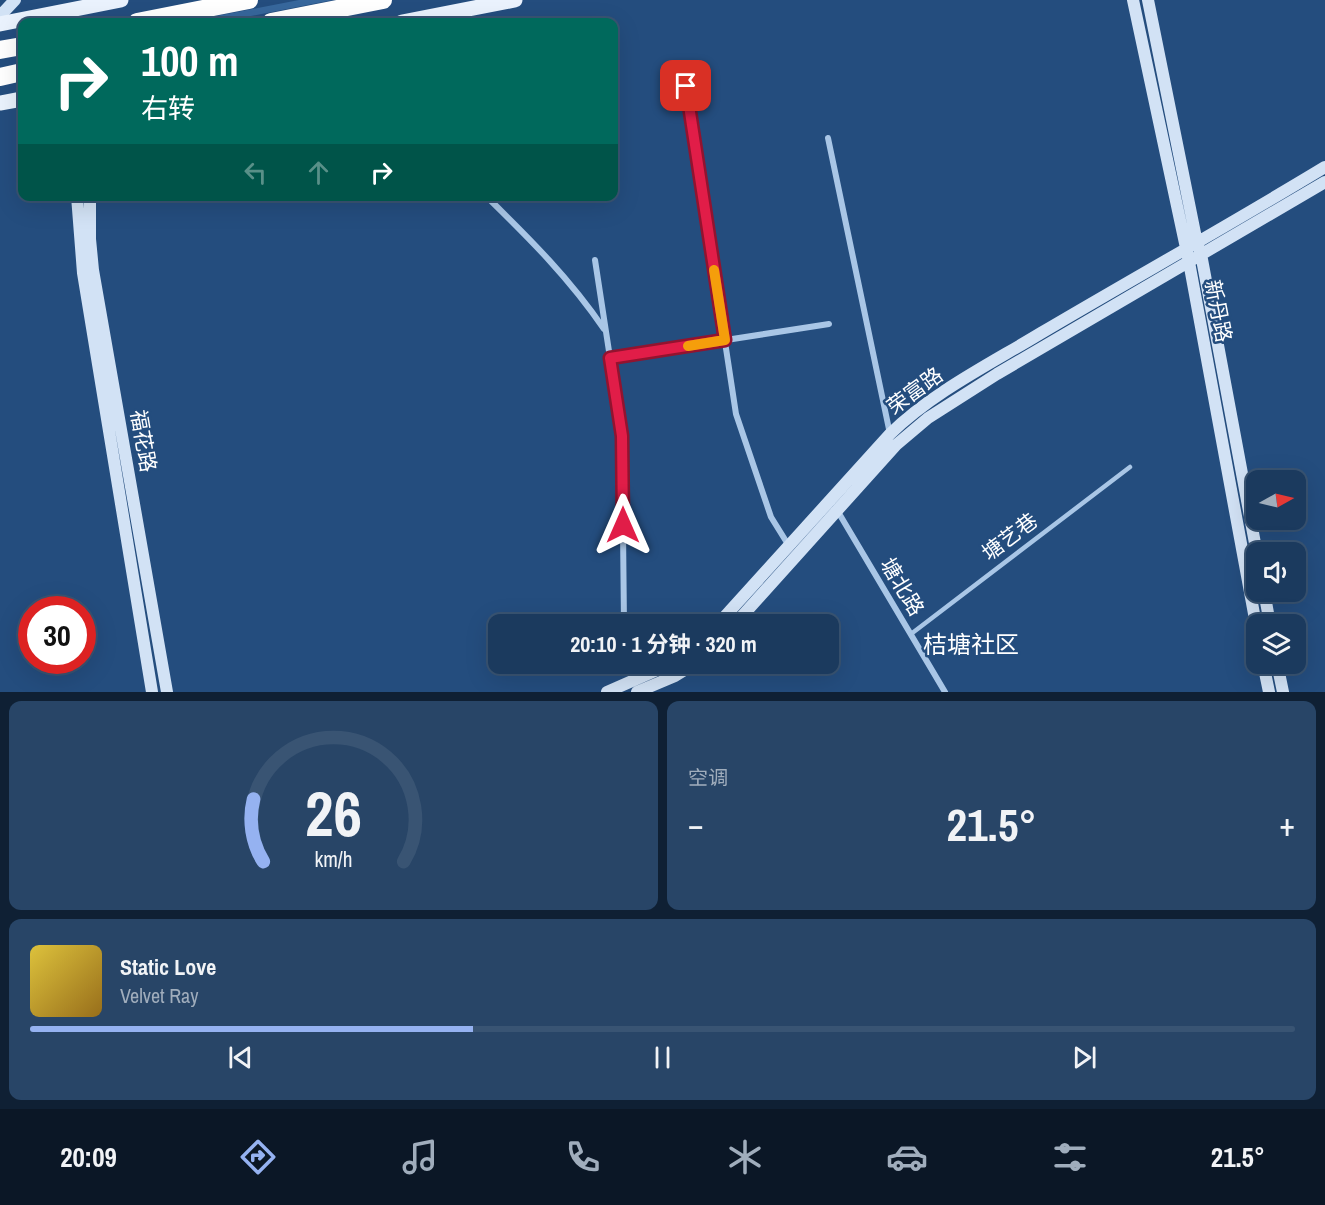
<!DOCTYPE html>
<html lang="zh">
<meta charset="utf-8">
<style>
:root{--surface:#1b3a5e;--page:#284567;--text:#f1f3f6;--muted:#a0adbc;--line:#395473;--accent:#95b2f1}
body{margin:0;font-family:"Archivo Narrow","Noto Sans SC",sans-serif;background:var(--page);color:var(--text);height:100vh;display:flex;flex-direction:column;font-size:22px;white-space:nowrap}
*{box-sizing:border-box;margin:0}
p{font-size:20px;color:var(--muted)}
.icon{flex:none;width:33px;height:33px;fill:none;stroke:currentColor;stroke-width:2;stroke-linecap:round;stroke-linejoin:round}
.map{position:relative;height:692px;overflow:hidden}
.sheet{display:flex;flex-direction:column;gap:9px;padding:9px;background:#0f2034;flex:1}
.sheet>*{flex:none}
.guide{position:absolute;left:18px;top:18px;width:600px;height:183px;border-radius:12px;box-shadow:0 6px 24px #0002,0 0 0 2px var(--line);background:#00695c;color:#fff;overflow:hidden}
.needle{width:39px;rotate:82deg}
.tools{position:absolute;left:1246px;top:470px;display:grid;gap:12px}
.tools a{display:grid;place-items:center;width:60px;height:60px;border-radius:12px;background:var(--surface);box-shadow:0 6px 24px #0002,0 0 0 2px var(--line);font-size:30px}
.speed{position:absolute;left:18px;top:596px;display:flex;gap:12px;font-size:30px;font-weight:700;text-align:center}
.speed>*{display:grid;place-content:center;width:78px;height:78px;border-radius:50%;background:var(--surface);box-shadow:0 6px 24px #0002,0 0 0 2px var(--line);line-height:1}
.speed .limit{border:9px solid #d22;background:#fff;color:#111}
.pin{position:absolute;display:grid;place-items:center;width:51px;height:51px;color:#fff;margin:-26px;border-radius:12px;box-shadow:0 3px 9px #0006}
.me{position:absolute;width:66px;margin:-33px;rotate:0deg;stroke-linejoin:round;filter:drop-shadow(0 0 4px #0008)}
.turn{display:flex;align-items:center;gap:21px;height:126px;padding:0 24px;font-size:27px}
.turn .icon{width:78px;height:78px;stroke-width:2.5}
.turn b{display:block;font-size:42px;line-height:51px}
.lanes{display:flex;align-items:center;height:57px;padding:0 24px;background:#0003;justify-content:center;gap:30px;direction:ltr}
.lanes .off{opacity:.35}
.big{font-size:45px;font-weight:700;line-height:1.1}
.sheet .card{flex:1;display:flex;flex-direction:column;justify-content:center;gap:9px;min-width:0;padding:0 21px;border-radius:12px;background:var(--page)}
.sheet .dial{align-items:center;gap:0}
.dial svg{height:156px;overflow:visible;fill:none;stroke:var(--line);stroke-width:7;stroke-linecap:round;text-anchor:middle}
.dial text{fill:var(--text);stroke:none}
.song{display:flex;align-items:center;gap:18px}
.cover{width:72px;height:72px;border-radius:9px;background:linear-gradient(135deg,hsl(50 70% 55%),hsl(40 70% 35%))}
.played{height:6px;border-radius:3px;background:linear-gradient(90deg,var(--accent) 35%,var(--line) 35%)}
.keys{display:flex;justify-content:space-around;direction:ltr}
.heat{display:flex;justify-content:space-between;align-items:center;font-size:33px;direction:ltr}
.sheet .tiles{flex:1;display:grid;gap:9px;grid-template-columns:1fr 1fr}
.card:last-child{grid-column:span 2}
.trip{position:absolute;left:488px;top:614px;width:351px;height:60px;border-radius:12px;background:var(--surface);box-shadow:0 6px 24px #0002,0 0 0 2px var(--line);font-weight:700;line-height:60px;text-align:center}
.tab-bar{display:flex;height:96px;justify-content:space-around;align-items:center;background:#0b1726;color:var(--muted)}
.tab-bar .icon{width:42px;height:42px}
.tab-bar .on{color:var(--accent)}
.tab-bar b{font-size:27px;color:var(--text)}
.map>svg:first-child{display:block}
</style>
<div class="map">
<svg width="1325" height="692" viewBox="0 0 1325 692">
<rect width="100%" height="100%" fill="#244d7e"/>
<path fill="#37679c" d="M 299,0 L 333,0 L 220,22 L 186,22 Z"/>
<g fill="none" stroke-linecap="round" stroke-linejoin="round">
<path stroke="#a9c6e6" stroke-width="4.5" d="M 911,634 L 1130,467"/>
<path stroke="#a9c6e6" stroke-width="6" d="M 686,86 L 736,414 L 771,517 L 789,546
M 828,138 L 890,434
M 486,196 C 530,239 570,279 604,329
M 595,260 L 622,436 L 624,624
M 610,358 L 829,324
M 837,510 L 945,692
M 633,663 L 639,680"/>
<path stroke="#d2e2f5" stroke-width="12" d="M 1133,0 L 1189,262 L 1257,630
M 1148,0 L 1197,243 L 1201,254 L 1257,554
M 0,16 L 15,0
M 77,196 L 83,273 L 152,692
M 90,196 L 90,239 L 93,270 L 167,692
M 1264,591 L 1270,624
M 718,624 L 890,434 C 933,392 990,364 1041,333 C 1136,277 1231,224 1325,167
M 735,624 L 896,445 L 928,418 L 997,374 L 1325,182
M 1263,663 L 1269,692
M 1277,663 L 1283,692
M 607,692 L 673,663
M 637,692 L 675,676 L 696,663"/>
<path stroke="#eaf2fd" stroke-width="15" d="M 402,22 L 515,0
M 0,24 L 121,0
M 0,103 L 22,99"/>
<path stroke="#fff" stroke-width="18" d="M 137,22 L 249,0
M 271,22 L 383,0
M 0,50 L 22,46
M 0,77 L 22,72"/>
</g>
<g fill="none" stroke-linecap="round" stroke-linejoin="round">
<g stroke="#92132f" stroke-width="15">
<path id="route" d="M 623,525 L 622,436 L 610,358 L 725,340 L 686,86"/>
</g>
<use href="#route" stroke="#e11d48" stroke-width="10"/>
<path stroke="#f59e0b" stroke-width="10" d="M 688,346 L 725,340 L 714,270"/>
</g>
<g text-anchor="middle" stroke-width="5" stroke-linejoin="round" paint-order="stroke">
<g font-size="21" fill="#fff" stroke="#244d7e">
<text transform="translate(1218 311) rotate(79)" y="7">新丹路</text>
<text transform="translate(915 391) rotate(-36)" y="7">荣富路</text>
<text transform="translate(143 441) rotate(80)" y="7">福花路</text>
<text transform="translate(1010 537) rotate(-37)" y="7">塘艺巷</text>
<text transform="translate(902 587) rotate(59)" y="7">塘北路</text>
</g>
<g font-size="24" fill="#fff" stroke="#244d7e">
<text x="971" y="653">桔塘社区</text>
</g>
</g>
</svg>
<div class="tools">
<a><svg class="needle" viewBox="-14 -14 28 28"><path d="M0-13l5 13h-10z" fill="#e53935"/><path d="M0 13l5-13h-10z" fill="#a0adbc"/></svg></a>
<a><svg class="icon" aria-label="sound" viewBox="0 0 24 24"><path d="M4 9h4l5-4v14l-5-4H4zM17 9q2 3 0 6"/></svg></a>
<a><svg class="icon" aria-label="layers" viewBox="0 0 24 24"><path d="M12 4l9 5-9 5-9-5zM3 14l9 5 9-5"/></svg></a>
</div>
<div class="speed"><div class="limit">30</div></div>
<div class="pin" style="left:686px;top:86px;background:#d93025"><svg class="icon" aria-label="arrive" viewBox="0 0 24 24"><path d="M6 21V4h12l-3 4 3 4H6"/></svg></div>
<svg class="me" style="left:623px;top:525px" viewBox="-20 -20 40 40"><path d="M0-17L14 15 0 8-14 15z" fill="#e11d48" stroke="#fff" stroke-width="4"/></svg>
<div class="trip">20:10 · 1 分钟 · 320 m</div>
<div class="guide">
<div class="turn"><svg class="icon" aria-label="right" viewBox="0 0 24 24"><path d="M7 20v-9h11M14 6l5 5-5 5"/></svg><div><b>100 m</b>右转</div></div>
<div class="lanes"><svg class="icon off" aria-label="left" viewBox="0 0 24 24"><path d="M17 20v-9H6M10 6l-5 5 5 5"/></svg><svg class="icon off" aria-label="ahead" viewBox="0 0 24 24"><path d="M12 20V5M6 11l6-6 6 6"/></svg><svg class="icon" aria-label="right" viewBox="0 0 24 24"><path d="M7 20v-9h11M14 6l5 5-5 5"/></svg></div>
</div>
</div>
<section class="sheet">
<div class="tiles">
<div class="card dial"><svg viewBox="0 0 100 80">
<path d="M14 69A42 42 0 1 1 86 69"/>
<path d="M14 69A42 42 0 0 1 9 37" stroke="#95b2f1"/>
<text x="50" y="56" font-size="32" font-weight="700">26</text>
<text x="50" y="72" font-size="11">km/h</text>
</svg></div>
<div class="card"><p>空调</p>
<div class="heat"><a>−</a><b class="big">21.5°</b><a>+</a></div>
</div>
<div class="card">
<div class="song"><i class="cover"></i><div><b>Static Love</b><p>Velvet Ray</p></div></div>
<div class="played"></div>
<div class="keys"><svg class="icon" aria-label="previous" viewBox="0 0 24 24"><path d="M18 5L8 12l10 7zM5 5v14"/></svg><svg class="icon" aria-label="pause" viewBox="0 0 24 24"><path d="M8 5v14M16 5v14"/></svg><svg class="icon" aria-label="next" viewBox="0 0 24 24"><path d="M6 5l10 7-10 7zM19 5v14"/></svg></div>
</div>
</div>
</section>
<nav class="tab-bar">
<b>20:09</b>
<svg class="icon on" aria-label="directions" viewBox="0 0 24 24"><path d="M12 3l9 9-9 9-9-9zM9 14v-3h6M13 9l2 2-2 2"/></svg>
<svg class="icon" aria-label="music" viewBox="0 0 24 24"><path d="M9 18V5l10-2v13"/><circle cx="6" cy="18" r="3"/><circle cx="16" cy="16" r="3"/></svg>
<svg class="icon" aria-label="phone" viewBox="0 0 24 24"><path d="M5 4h4l2 5-3 2q2 4 5 5l2-3 5 2v4C11 20 4 13 5 4z"/></svg>
<svg class="icon" aria-label="climate" viewBox="0 0 24 24"><path d="M12 3v18M4 7l16 10M4 17L20 7"/></svg>
<svg class="icon" aria-label="car" viewBox="0 0 24 24"><path d="M5 17H2v-5l4-1 3-4h7l3 4 3 1v5h-3M9 17h6M6 11h13"/><circle cx="7" cy="17" r="2"/><circle cx="17" cy="17" r="2"/></svg>
<svg class="icon" aria-label="filters" viewBox="0 0 24 24"><path d="M4 7h16M4 17h16"/><circle cx="9" cy="7" r="2"/><circle cx="15" cy="17" r="2"/></svg>
<b>21.5°</b>
</nav>
